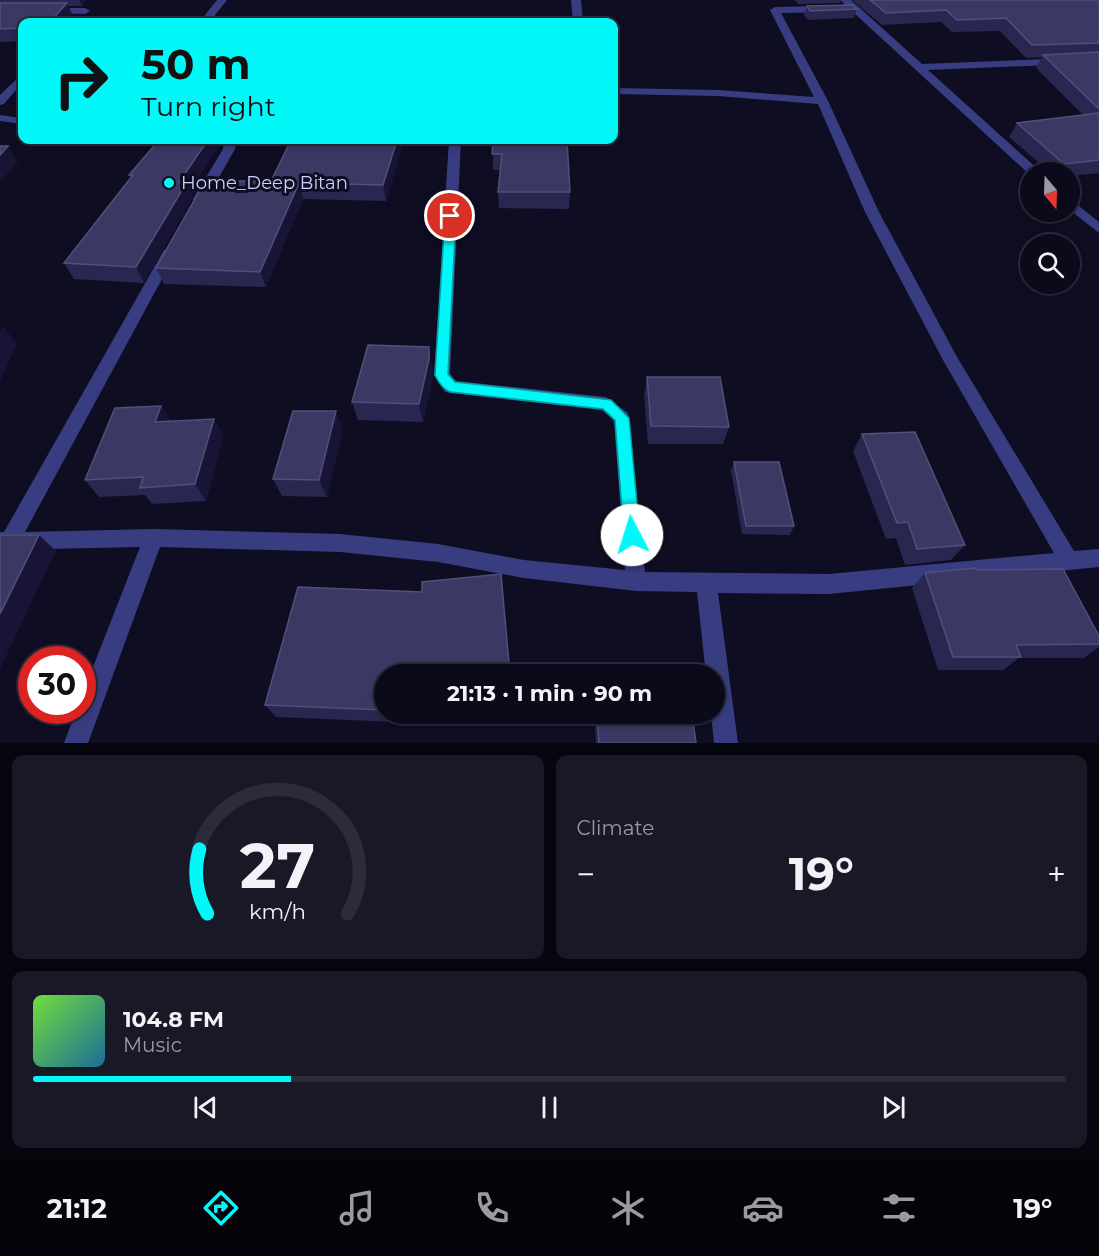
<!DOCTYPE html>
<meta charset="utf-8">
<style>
:root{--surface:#0b0a1a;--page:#191827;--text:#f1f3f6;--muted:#9a9aa2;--line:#2b2b39;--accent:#00f9f8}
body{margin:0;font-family:Montserrat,sans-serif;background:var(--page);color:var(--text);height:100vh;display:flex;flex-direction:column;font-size:22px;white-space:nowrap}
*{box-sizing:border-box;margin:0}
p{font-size:20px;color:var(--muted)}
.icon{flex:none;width:33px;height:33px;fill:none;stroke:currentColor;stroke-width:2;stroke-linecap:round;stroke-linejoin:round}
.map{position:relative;height:743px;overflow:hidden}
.side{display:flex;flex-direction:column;gap:12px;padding:12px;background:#06060e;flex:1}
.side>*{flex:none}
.guide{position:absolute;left:18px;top:18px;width:600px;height:126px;border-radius:12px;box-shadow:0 3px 9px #0003,0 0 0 2px var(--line);background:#00f9f8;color:#111;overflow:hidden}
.needle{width:39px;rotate:161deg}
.tools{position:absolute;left:1020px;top:162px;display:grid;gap:12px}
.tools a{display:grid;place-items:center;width:60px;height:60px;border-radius:50%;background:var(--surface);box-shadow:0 3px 9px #0003,0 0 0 2px var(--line);font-size:30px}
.speed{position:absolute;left:18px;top:646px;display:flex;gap:12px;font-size:30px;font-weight:700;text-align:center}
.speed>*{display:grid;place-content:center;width:78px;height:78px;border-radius:50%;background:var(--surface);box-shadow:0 3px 9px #0003,0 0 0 2px var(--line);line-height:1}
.speed .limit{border:9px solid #d22;background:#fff;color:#111}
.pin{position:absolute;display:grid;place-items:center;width:51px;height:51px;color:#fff;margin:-26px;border:3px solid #fff;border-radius:50%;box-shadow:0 2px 6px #0007}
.me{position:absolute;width:66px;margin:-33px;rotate:355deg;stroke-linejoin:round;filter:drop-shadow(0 0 4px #0008)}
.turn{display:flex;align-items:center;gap:21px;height:126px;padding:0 24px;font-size:27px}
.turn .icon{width:78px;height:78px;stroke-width:2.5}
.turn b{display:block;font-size:42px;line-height:51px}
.big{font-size:45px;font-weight:700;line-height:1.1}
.side .card{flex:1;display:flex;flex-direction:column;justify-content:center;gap:9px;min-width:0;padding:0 21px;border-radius:12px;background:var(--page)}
.side .dial{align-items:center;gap:0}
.dial svg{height:156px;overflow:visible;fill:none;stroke:var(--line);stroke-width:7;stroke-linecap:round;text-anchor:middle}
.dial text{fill:var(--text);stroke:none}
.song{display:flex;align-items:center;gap:18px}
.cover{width:72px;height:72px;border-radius:9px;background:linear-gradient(135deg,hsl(100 70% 55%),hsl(200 70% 35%))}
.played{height:6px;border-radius:3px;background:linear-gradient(90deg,var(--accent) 25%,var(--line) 25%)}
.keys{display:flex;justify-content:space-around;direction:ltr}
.heat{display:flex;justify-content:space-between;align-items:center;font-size:33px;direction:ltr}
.side .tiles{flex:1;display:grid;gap:12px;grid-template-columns:1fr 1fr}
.card:last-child{grid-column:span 2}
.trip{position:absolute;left:374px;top:664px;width:351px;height:60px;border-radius:30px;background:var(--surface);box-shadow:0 3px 9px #0003,0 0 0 2px var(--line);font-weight:700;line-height:60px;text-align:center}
.tabs{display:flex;height:96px;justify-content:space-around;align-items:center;background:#04040a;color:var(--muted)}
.tabs .icon{width:42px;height:42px}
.tabs .on{color:var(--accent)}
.tabs b{font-size:27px;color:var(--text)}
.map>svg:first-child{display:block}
</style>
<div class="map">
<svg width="1099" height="743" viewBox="0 0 1099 743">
<rect width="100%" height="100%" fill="#0f0d22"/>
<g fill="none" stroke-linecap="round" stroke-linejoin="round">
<path fill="#383d81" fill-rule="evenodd" d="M 217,0 L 227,0 L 215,15 L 215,19 L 223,22 L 207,22 L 205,15 Z
M 571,0 L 581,0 L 583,22 L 573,22 Z
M 840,0 L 851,0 L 922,64 L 1099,57 L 1099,63 L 928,70 L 1041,172 L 1030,172 L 1030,175 Z
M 775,7 L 828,6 L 833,9 L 828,12 L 781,13 L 828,101 L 879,212 L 957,357 L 1074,551 L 1099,549 L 1099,567 L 829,594 L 718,593 L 738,743 L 714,743 L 711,714 L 714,714 L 714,675 L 706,675 L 697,592 L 636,591 L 524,578 L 438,562 L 340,552 L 160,547 L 88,743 L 64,743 L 76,711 L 82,711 L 82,695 L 140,547 L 0,550 L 0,532 L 4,532 L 164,250 L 169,248 L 176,253 L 25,532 L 153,529 L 340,534 L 438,544 L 524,560 L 625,570 L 614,421 L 602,410 L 451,393 L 445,392 L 434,375 L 449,140 L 461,140 L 450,374 L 456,381 L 606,397 L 628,413 L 645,572 L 829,574 L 1054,553 L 943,360 L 865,212 L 818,104 L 718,96 L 614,94 L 614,88 L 718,90 L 814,97 L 770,10 Z
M 49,8 L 85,8 L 90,11 L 85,14 L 46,13 L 46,9 Z
M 22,74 L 22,83 L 4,104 L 0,105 L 0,95 Z
M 0,115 L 22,118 L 22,124 L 0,121 Z
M 224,140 L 236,140 L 235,149 L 205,202 L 195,202 L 193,199 L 223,149 Z
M 1070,199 L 1099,222 L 1099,233 L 1070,210 Z"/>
</g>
<path fill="#292650" d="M 0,0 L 87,0 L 82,6 L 68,6 L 73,16 L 67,22 L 22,22 L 22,41 L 0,42 Z
M 795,0 L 841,0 L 840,3 L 798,4 Z
M 852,0 L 1099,0 L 1099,173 L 1070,176 L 1070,172 L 1050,172 L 1009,137 L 1017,123 L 1083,115 L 1036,68 L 1042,57 L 1026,58 L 1000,31 L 952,32 L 941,22 L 882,25 Z
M 807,6 L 857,9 L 854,18 L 808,20 L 804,15 Z
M 159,140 L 190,190 L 193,197 L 144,283 L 74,279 L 64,263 L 131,179 L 129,175 Z
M 291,140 L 418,140 L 417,143 L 403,143 L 386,201 L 303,199 L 266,287 L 164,284 L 156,268 L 271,181 Z
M 481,140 L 567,140 L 570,192 L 569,209 L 499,208 L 498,192 L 501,170 L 493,170 L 493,146 L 482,146 Z
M 432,365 L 433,377 L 423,422 L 358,420 L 352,402 Z
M 647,377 L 729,427 L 723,444 L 648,444 L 644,395 Z
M 161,406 L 171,421 L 214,419 L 223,436 L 206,501 L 152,504 L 145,495 L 99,497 L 85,480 Z
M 343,429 L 327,497 L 282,496 L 273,479 Z
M 862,434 L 965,545 L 951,560 L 905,565 L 896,538 L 886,539 L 853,451 Z
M 734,462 L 794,526 L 790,535 L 742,534 L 731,471 Z
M 977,570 L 1099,636 L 1099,647 L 1084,658 L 1019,658 L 1003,670 L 938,670 L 912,588 L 925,573 Z
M 501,574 L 384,675 L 384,714 L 427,714 L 398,718 L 397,722 L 276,717 L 265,705 L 422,592 Z
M 596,714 L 692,714 L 696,743 L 596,743 L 595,723 Z"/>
<path fill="#171436" d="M 79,0 L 87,0 L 82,6 Z
M 67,3 L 73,16 L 67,22 L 50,22 Z
M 208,140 L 224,140 L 190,190 L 193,197 L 144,283 L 136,267 L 179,182 Z
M 397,140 L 403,140 L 403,143 L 386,201 L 383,185 Z
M 8,146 L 18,162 L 0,182 L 0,155 Z
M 299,183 L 303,199 L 266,287 L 260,272 Z
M 3,326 L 17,344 L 0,381 L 0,331 Z
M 429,347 L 432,365 L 433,377 L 423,422 L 419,404 Z
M 161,406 L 173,424 L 155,422 Z
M 336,411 L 343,429 L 327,497 L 319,480 Z
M 214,419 L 223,436 L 206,501 L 195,484 Z
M 39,535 L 56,551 L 0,669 L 0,614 Z
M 393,714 L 396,714 L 398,718 L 397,722 Z"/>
<path fill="#3b3863" stroke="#524f7b" stroke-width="1.5" d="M 870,0 L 1099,0 L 1099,43 L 1032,45 L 1006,18 L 957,20 L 946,10 L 886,13 Z
M 0,3 L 67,3 L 50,22 L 22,22 L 22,28 L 0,29 Z
M 852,5 L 857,9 L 810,11 L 807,6 Z
M 1099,52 L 1099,109 L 1043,55 Z
M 1099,113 L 1099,160 L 1064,164 L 1017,123 Z
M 159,140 L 208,140 L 179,182 L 187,182 L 136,267 L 64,263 L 133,175 L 129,175 Z
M 291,140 L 397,140 L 383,185 L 299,183 L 260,272 L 156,268 L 205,181 L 271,181 Z
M 493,140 L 567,140 L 570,192 L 498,192 L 502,154 L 492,154 Z
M 0,146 L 8,146 L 0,155 Z
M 368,345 L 429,347 L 429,359 L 419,404 L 352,402 Z
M 647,377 L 720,377 L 729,427 L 651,426 Z
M 161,406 L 155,422 L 214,419 L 195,484 L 140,488 L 143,477 L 85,480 L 115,408 Z
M 293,411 L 336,411 L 319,480 L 273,479 Z
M 915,432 L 965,545 L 917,549 L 908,522 L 897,523 L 862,434 Z
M 734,462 L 779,462 L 794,526 L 746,526 Z
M 0,535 L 39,535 L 0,614 Z
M 976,568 L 977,570 L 1063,569 L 1099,636 L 1099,644 L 1016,645 L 1021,657 L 953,657 L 925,573 Z
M 501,574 L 510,675 L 384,675 L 384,710 L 265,705 L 298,587 L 422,592 L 422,582 Z
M 597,714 L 692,714 L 696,743 L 599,743 Z"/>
<path fill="#00f9f8" stroke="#00a2a1" stroke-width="1.5" d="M 450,212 L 456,216 L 448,374 L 455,382 L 611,400 L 629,418 L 640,535 L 638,540 L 632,542 L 626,540 L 624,535 L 615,420 L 603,409 L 451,392 C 444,390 438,382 435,375 L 445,216 Z"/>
<circle fill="#00f9f8" stroke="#0f0d22" stroke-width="2" cx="169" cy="183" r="6"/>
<g text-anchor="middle" stroke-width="6" stroke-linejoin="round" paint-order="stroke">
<g font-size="18" fill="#ceceff" stroke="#0f0d22" text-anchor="start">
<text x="181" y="189">Home_Deep Bitan</text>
</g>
</g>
</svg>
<div class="tools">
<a><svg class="needle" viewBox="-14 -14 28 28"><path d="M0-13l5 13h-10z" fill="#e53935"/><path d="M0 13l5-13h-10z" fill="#9a9aa2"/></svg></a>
<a><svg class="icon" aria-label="search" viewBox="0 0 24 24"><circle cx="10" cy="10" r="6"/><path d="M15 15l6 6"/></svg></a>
</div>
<div class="speed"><div class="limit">30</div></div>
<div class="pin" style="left:450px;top:216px;background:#d93025"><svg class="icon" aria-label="arrive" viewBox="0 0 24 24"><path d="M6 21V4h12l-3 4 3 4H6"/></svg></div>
<svg class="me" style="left:632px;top:535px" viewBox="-20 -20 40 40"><circle r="19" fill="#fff"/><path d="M0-13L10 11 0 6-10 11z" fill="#00f9f8"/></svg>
<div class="trip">21:13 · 1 min · 90 m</div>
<div class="guide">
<div class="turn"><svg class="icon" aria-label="right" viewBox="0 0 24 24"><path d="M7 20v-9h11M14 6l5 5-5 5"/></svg><div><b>50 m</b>Turn right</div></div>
</div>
</div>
<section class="side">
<div class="tiles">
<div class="card dial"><svg viewBox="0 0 100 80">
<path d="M14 69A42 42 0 1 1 86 69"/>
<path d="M14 69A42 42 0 0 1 10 36" stroke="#00f9f8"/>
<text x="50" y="56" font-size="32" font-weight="700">27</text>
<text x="50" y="72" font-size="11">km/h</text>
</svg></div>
<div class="card"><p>Climate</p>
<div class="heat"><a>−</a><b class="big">19°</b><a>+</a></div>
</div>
<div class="card">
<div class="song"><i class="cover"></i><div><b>104.8 FM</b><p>Music</p></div></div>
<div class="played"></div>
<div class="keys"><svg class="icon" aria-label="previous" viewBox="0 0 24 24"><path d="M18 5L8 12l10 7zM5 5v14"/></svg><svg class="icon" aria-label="pause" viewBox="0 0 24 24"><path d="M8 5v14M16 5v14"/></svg><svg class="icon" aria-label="next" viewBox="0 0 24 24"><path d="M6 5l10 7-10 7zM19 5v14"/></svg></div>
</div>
</div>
</section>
<nav class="tabs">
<b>21:12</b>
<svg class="icon on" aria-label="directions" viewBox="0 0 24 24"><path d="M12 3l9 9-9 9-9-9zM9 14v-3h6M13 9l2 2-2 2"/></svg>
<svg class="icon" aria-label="music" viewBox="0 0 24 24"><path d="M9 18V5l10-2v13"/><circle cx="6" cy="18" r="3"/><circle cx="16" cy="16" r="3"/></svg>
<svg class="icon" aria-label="phone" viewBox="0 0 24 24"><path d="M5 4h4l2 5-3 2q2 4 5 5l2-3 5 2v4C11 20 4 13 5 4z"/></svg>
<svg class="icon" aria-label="climate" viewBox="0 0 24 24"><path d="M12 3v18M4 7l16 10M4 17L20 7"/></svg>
<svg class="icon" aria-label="car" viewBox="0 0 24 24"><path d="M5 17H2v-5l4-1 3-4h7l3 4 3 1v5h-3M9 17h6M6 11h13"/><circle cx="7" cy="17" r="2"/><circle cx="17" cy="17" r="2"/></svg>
<svg class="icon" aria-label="filters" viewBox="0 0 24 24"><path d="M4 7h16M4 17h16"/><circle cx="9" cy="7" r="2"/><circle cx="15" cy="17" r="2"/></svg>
<b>19°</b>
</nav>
